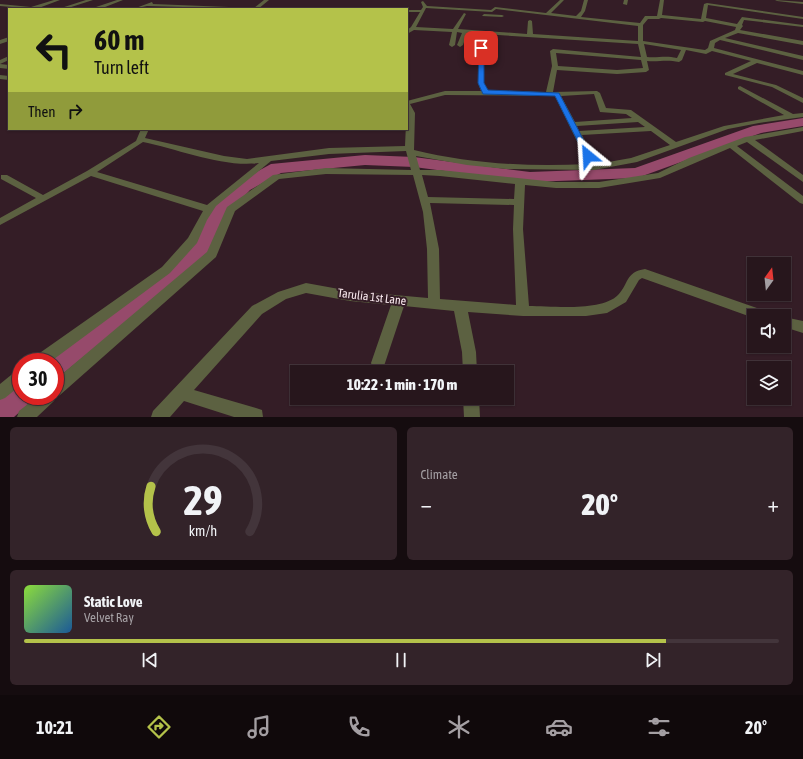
<!DOCTYPE html>
<meta charset="utf-8">
<style>
:root{--surface:#27161c;--page:#332329;--text:#f1f3f6;--muted:#a49fa3;--line:#43353b;--accent:#b4c24a}
body{margin:0;font-family:"Asap Condensed",sans-serif;background:var(--page);color:var(--text);height:100vh;display:flex;flex-direction:column;font-size:15px;white-space:nowrap}
*{box-sizing:border-box;margin:0}
p{font-size:13px;color:var(--muted)}
.icon{flex:none;width:22px;height:22px;fill:none;stroke:currentColor;stroke-width:2;stroke-linecap:round;stroke-linejoin:round}
.map{position:relative;height:417px;overflow:hidden}
.sheet{display:flex;flex-direction:column;gap:10px;padding:10px;background:#150c0f;flex:1}
.sheet>*{flex:none}
.top-card{position:absolute;left:8px;top:8px;width:400px;height:122px;border-radius:0px;box-shadow:0 1px 3px #0004,0 0 0 1px var(--line);background:#b4c24a;color:#111;overflow:hidden}
.needle{width:26px;rotate:15deg}
.fabs{position:absolute;left:747px;top:257px;display:grid;gap:8px}
.fabs a{display:grid;place-items:center;width:44px;height:44px;border-radius:0px;background:var(--surface);box-shadow:0 1px 3px #0004,0 0 0 1px var(--line);font-size:20px}
.speed{position:absolute;left:12px;top:353px;display:flex;gap:8px;font-size:20px;font-weight:700;text-align:center}
.speed>*{display:grid;place-content:center;width:52px;height:52px;border-radius:50%;background:var(--surface);box-shadow:0 1px 3px #0004,0 0 0 1px var(--line);line-height:1}
.speed .limit{border:6px solid #d22;background:#fff;color:#111}
.pin{position:absolute;display:grid;place-items:center;width:34px;height:34px;color:#fff;margin:-17px;border-radius:8px;box-shadow:0 2px 6px #0006}
.me{position:absolute;width:44px;margin:-22px;rotate:333deg;stroke-linejoin:round;filter:drop-shadow(0 0 3px #0008)}
.turn{display:flex;align-items:center;gap:14px;height:84px;padding:0 20px;font-size:18px}
.turn .icon{width:52px;height:52px;stroke-width:2.5}
.turn b{display:block;font-size:28px;line-height:34px}
.then{display:flex;align-items:center;height:38px;padding:0 20px;background:#0003;gap:8px;font-size:15px}
.big{font-size:30px;font-weight:800;line-height:1.1}
.sheet .card{flex:1;display:flex;flex-direction:column;justify-content:center;gap:6px;min-width:0;padding:0 14px;border-radius:6px;background:var(--page)}
.sheet .dial{align-items:center;gap:0}
.dial svg{height:104px;overflow:visible;fill:none;stroke:var(--line);stroke-width:7;stroke-linecap:round;text-anchor:middle}
.dial text{fill:var(--text);stroke:none}
.song{display:flex;align-items:center;gap:12px}
.cover{width:48px;height:48px;border-radius:6px;background:linear-gradient(135deg,hsl(90 70% 55%),hsl(210 70% 35%))}
.played{height:4px;border-radius:2px;background:linear-gradient(90deg,var(--accent) 85%,var(--line) 85%)}
.keys{display:flex;justify-content:space-around;direction:ltr}
.heat{display:flex;justify-content:space-between;align-items:center;font-size:22px;direction:ltr}
.sheet .tiles{flex:1;display:grid;gap:10px;grid-template-columns:1fr 1fr}
.card:last-child{grid-column:span 2}
.trip{position:absolute;left:290px;top:365px;width:224px;height:40px;border-radius:0px;background:var(--surface);box-shadow:0 1px 3px #0004,0 0 0 1px var(--line);font-weight:800;line-height:40px;text-align:center}
.menu{display:flex;height:64px;justify-content:space-around;align-items:center;background:#10090b;color:var(--muted)}
.menu .icon{width:28px;height:28px}
.menu .active{color:var(--accent)}
.menu b{font-size:18px;color:var(--text)}
.map>svg:first-child{display:block}
</style>
<div class="map">
<svg width="803" height="417" viewBox="0 0 803 417">
<rect width="100%" height="100%" fill="#341d26"/>
<g fill="none" stroke-linecap="round" stroke-linejoin="round">
<path fill="#964a6b" fill-rule="evenodd" d="M 803,118 L 803,126 L 761,133 L 637,178 L 530,182 L 414,167 L 365,165 L 281,173 L 250,190 L 227,215 L 210,250 L 173,284 L 65,372 L 55,375 L 55,362 L 42,362 L 45,354 L 157,272 L 195,240 L 212,209 L 238,182 L 271,164 L 365,155 L 414,157 L 530,172 L 635,168 L 753,126 Z
M 21,378 L 21,396 L 34,396 L 31,402 L 14,417 L 0,417 L 0,391 L 11,382 Z"/>
<path fill="#5c6141" fill-rule="evenodd" d="M 54,0 L 60,0 L 36,9 L 0,6 L 0,4 L 31,7 Z
M 86,0 L 93,0 L 65,9 L 58,9 Z
M 117,0 L 123,0 L 100,9 L 93,8 Z
M 264,0 L 269,0 L 258,9 L 147,6 L 133,9 L 152,2 L 153,4 L 254,8 Z
M 560,0 L 564,0 L 551,13 L 576,16 L 581,11 L 584,0 L 588,0 L 585,11 L 581,17 L 640,23 L 645,16 L 657,16 L 660,0 L 664,0 L 662,15 L 701,19 L 704,4 L 707,3 L 803,17 L 803,19 L 708,5 L 706,18 L 737,24 L 742,17 L 803,25 L 803,27 L 744,20 L 742,25 L 743,26 L 740,30 L 803,41 L 803,45 L 738,33 L 725,38 L 803,56 L 803,60 L 720,40 L 715,43 L 714,48 L 803,71 L 803,75 L 757,63 L 733,74 L 776,85 L 803,98 L 803,103 L 772,87 L 725,75 L 725,73 L 751,61 L 712,51 L 706,54 L 686,50 L 682,60 L 679,62 C 666,59 660,62 647,61 L 649,70 L 646,72 L 617,74 L 557,70 L 553,92 L 597,91 L 600,93 L 606,108 L 631,110 L 676,142 L 724,126 L 784,115 L 738,89 L 738,87 L 740,86 L 793,114 L 803,113 L 803,117 L 759,123 L 728,129 L 637,162 L 594,170 L 506,169 L 467,165 L 416,156 L 420,170 L 440,170 L 556,182 L 599,182 L 658,173 L 689,158 L 745,137 L 803,127 L 803,131 L 755,140 L 803,175 L 803,182 L 747,142 L 737,146 L 803,196 L 803,204 L 800,203 L 730,148 L 660,178 L 599,188 L 556,188 L 525,185 L 523,229 L 529,306 C 551,306 601,312 618,295 C 629,284 625,272 645,269 L 768,312 L 769,316 L 754,316 L 754,318 L 642,278 L 639,280 L 626,302 L 607,313 L 586,316 L 523,316 L 468,312 L 476,352 L 477,372 L 463,372 L 462,352 L 454,311 L 404,306 L 385,363 L 383,368 L 378,369 L 373,368 L 371,363 L 391,305 L 350,301 L 306,293 L 286,299 L 262,314 L 194,390 L 256,408 L 262,410 L 263,417 L 234,417 L 184,401 L 170,417 L 151,417 L 153,411 L 252,306 L 278,292 L 306,283 L 350,291 L 428,298 L 427,249 L 423,212 L 413,175 L 326,174 L 279,179 L 235,211 L 216,257 L 60,395 L 56,397 L 54,401 L 37,417 L 17,417 L 19,411 L 38,396 L 55,396 L 55,380 L 207,252 L 227,207 L 273,175 L 326,168 L 411,170 L 406,151 L 329,154 L 271,161 L 216,206 L 207,220 L 197,243 L 170,273 L 50,362 L 32,362 L 34,357 L 162,267 L 188,238 L 203,211 L 91,176 L 0,225 L 0,218 L 36,198 L 1,179 L 1,175 L 7,175 L 43,195 L 87,171 L 136,141 L 141,129 L 149,129 L 145,138 L 224,156 L 247,159 L 329,148 L 405,146 L 407,101 L 445,91 L 481,91 L 478,83 L 479,47 L 484,48 L 484,83 L 488,91 L 546,92 L 552,66 L 550,51 L 553,49 L 641,57 L 638,44 L 467,33 L 463,45 L 460,47 L 457,45 L 462,33 L 457,32 L 455,45 L 452,47 L 449,45 L 452,32 L 414,30 L 407,34 L 407,30 L 411,27 L 420,12 L 407,12 L 407,10 L 421,10 L 423,7 L 421,2 L 423,1 L 427,6 L 491,10 L 495,7 L 546,13 ZM 426,8 L 492,12 L 496,9 L 638,26 L 638,41 L 533,34 L 532,21 L 530,20 L 528,21 L 527,34 L 458,29 L 466,14 L 464,13 L 453,29 L 416,27 ZM 661,18 L 703,22 L 705,21 L 736,27 L 735,30 L 710,41 L 708,48 L 705,50 L 643,41 L 643,25 L 648,19 L 659,19 ZM 644,44 L 681,50 L 677,58 C 665,55 659,58 647,57 ZM 556,53 L 641,60 L 643,68 L 617,70 L 558,66 ZM 594,94 L 600,112 L 626,114 L 632,118 L 575,122 L 561,96 ZM 445,95 L 555,96 L 588,164 C 530,167 471,164 414,150 L 415,113 L 410,104 ZM 638,122 L 645,127 L 579,131 L 577,126 ZM 651,131 L 670,145 L 631,158 L 597,164 L 582,135 ZM 143,142 C 178,149 224,168 259,163 L 207,205 L 97,172 ZM 422,175 L 440,176 L 515,184 L 514,199 L 428,197 ZM 430,203 L 514,205 L 513,229 L 516,305 L 440,299 L 439,249 Z
M 624,0 L 628,0 L 627,5 L 623,4 Z
M 775,0 L 803,2 L 803,4 L 777,1 Z
M 351,7 L 370,8 L 372,9 L 349,9 Z
M 484,14 L 502,15 L 504,16 L 502,17 L 482,16 Z
M 9,37 L 9,41 L 0,44 L 0,40 Z
M 9,56 L 9,60 L 0,64 L 0,60 Z
M 0,64 L 9,65 L 9,69 L 0,68 Z
M 0,75 L 9,76 L 9,80 L 0,79 Z
M 784,317 L 803,321 L 803,333 L 784,327 Z
M 21,369 L 21,385 L 5,398 L 0,400 L 0,384 L 16,371 Z
M 463,398 L 479,398 L 480,417 L 464,417 Z"/>
</g>
<path fill="#1a73e8" stroke="#114b97" d="M 481,47 L 484,48 L 484,83 L 488,90 L 559,93 L 592,156 L 591,157 L 585,156 L 555,96 L 483,94 L 478,83 L 479,48 Z"/>
<g text-anchor="middle" stroke-width="4" stroke-linejoin="round" paint-order="stroke">
<g font-size="12" fill="#f8e8ed" stroke="#341d26">
<text transform="translate(372 297) rotate(7)" y="4">Tarulia 1st Lane</text>
</g>
</g>
</svg>
<div class="fabs">
<a><svg class="needle" viewBox="-14 -14 28 28"><path d="M0-13l5 13h-10z" fill="#e53935"/><path d="M0 13l5-13h-10z" fill="#a49fa3"/></svg></a>
<a><svg class="icon" aria-label="sound" viewBox="0 0 24 24"><path d="M4 9h4l5-4v14l-5-4H4zM17 9q2 3 0 6"/></svg></a>
<a><svg class="icon" aria-label="layers" viewBox="0 0 24 24"><path d="M12 4l9 5-9 5-9-5zM3 14l9 5 9-5"/></svg></a>
</div>
<div class="speed"><div class="limit">30</div></div>
<div class="pin" style="left:481px;top:48px;background:#d93025"><svg class="icon" aria-label="arrive" viewBox="0 0 24 24"><path d="M6 21V4h12l-3 4 3 4H6"/></svg></div>
<svg class="me" style="left:588px;top:156px" viewBox="-20 -20 40 40"><path d="M0-17L14 15 0 8-14 15z" fill="#1a73e8" stroke="#fff" stroke-width="4"/></svg>
<div class="trip">10:22 · 1 min · 170 m</div>
<div class="top-card">
<div class="turn"><svg class="icon" aria-label="left" viewBox="0 0 24 24"><path d="M17 20v-9H6M10 6l-5 5 5 5"/></svg><div><b>60 m</b>Turn left</div></div>
<div class="then">Then<svg class="icon" aria-label="right" viewBox="0 0 24 24"><path d="M7 20v-9h11M14 6l5 5-5 5"/></svg></div>
</div>
</div>
<section class="sheet">
<div class="tiles">
<div class="card dial"><svg viewBox="0 0 100 80">
<path d="M14 69A42 42 0 1 1 86 69"/>
<path d="M14 69A42 42 0 0 1 10 34" stroke="#b4c24a"/>
<text x="50" y="56" font-size="32" font-weight="700">29</text>
<text x="50" y="72" font-size="11">km/h</text>
</svg></div>
<div class="card"><p>Climate</p>
<div class="heat"><a>−</a><b class="big">20°</b><a>+</a></div>
</div>
<div class="card">
<div class="song"><i class="cover"></i><div><b>Static Love</b><p>Velvet Ray</p></div></div>
<div class="played"></div>
<div class="keys"><svg class="icon" aria-label="previous" viewBox="0 0 24 24"><path d="M18 5L8 12l10 7zM5 5v14"/></svg><svg class="icon" aria-label="pause" viewBox="0 0 24 24"><path d="M8 5v14M16 5v14"/></svg><svg class="icon" aria-label="next" viewBox="0 0 24 24"><path d="M6 5l10 7-10 7zM19 5v14"/></svg></div>
</div>
</div>
</section>
<nav class="menu">
<b>10:21</b>
<svg class="icon active" aria-label="directions" viewBox="0 0 24 24"><path d="M12 3l9 9-9 9-9-9zM9 14v-3h6M13 9l2 2-2 2"/></svg>
<svg class="icon" aria-label="music" viewBox="0 0 24 24"><path d="M9 18V5l10-2v13"/><circle cx="6" cy="18" r="3"/><circle cx="16" cy="16" r="3"/></svg>
<svg class="icon" aria-label="phone" viewBox="0 0 24 24"><path d="M5 4h4l2 5-3 2q2 4 5 5l2-3 5 2v4C11 20 4 13 5 4z"/></svg>
<svg class="icon" aria-label="climate" viewBox="0 0 24 24"><path d="M12 3v18M4 7l16 10M4 17L20 7"/></svg>
<svg class="icon" aria-label="car" viewBox="0 0 24 24"><path d="M5 17H2v-5l4-1 3-4h7l3 4 3 1v5h-3M9 17h6M6 11h13"/><circle cx="7" cy="17" r="2"/><circle cx="17" cy="17" r="2"/></svg>
<svg class="icon" aria-label="filters" viewBox="0 0 24 24"><path d="M4 7h16M4 17h16"/><circle cx="9" cy="7" r="2"/><circle cx="15" cy="17" r="2"/></svg>
<b>20°</b>
</nav>
